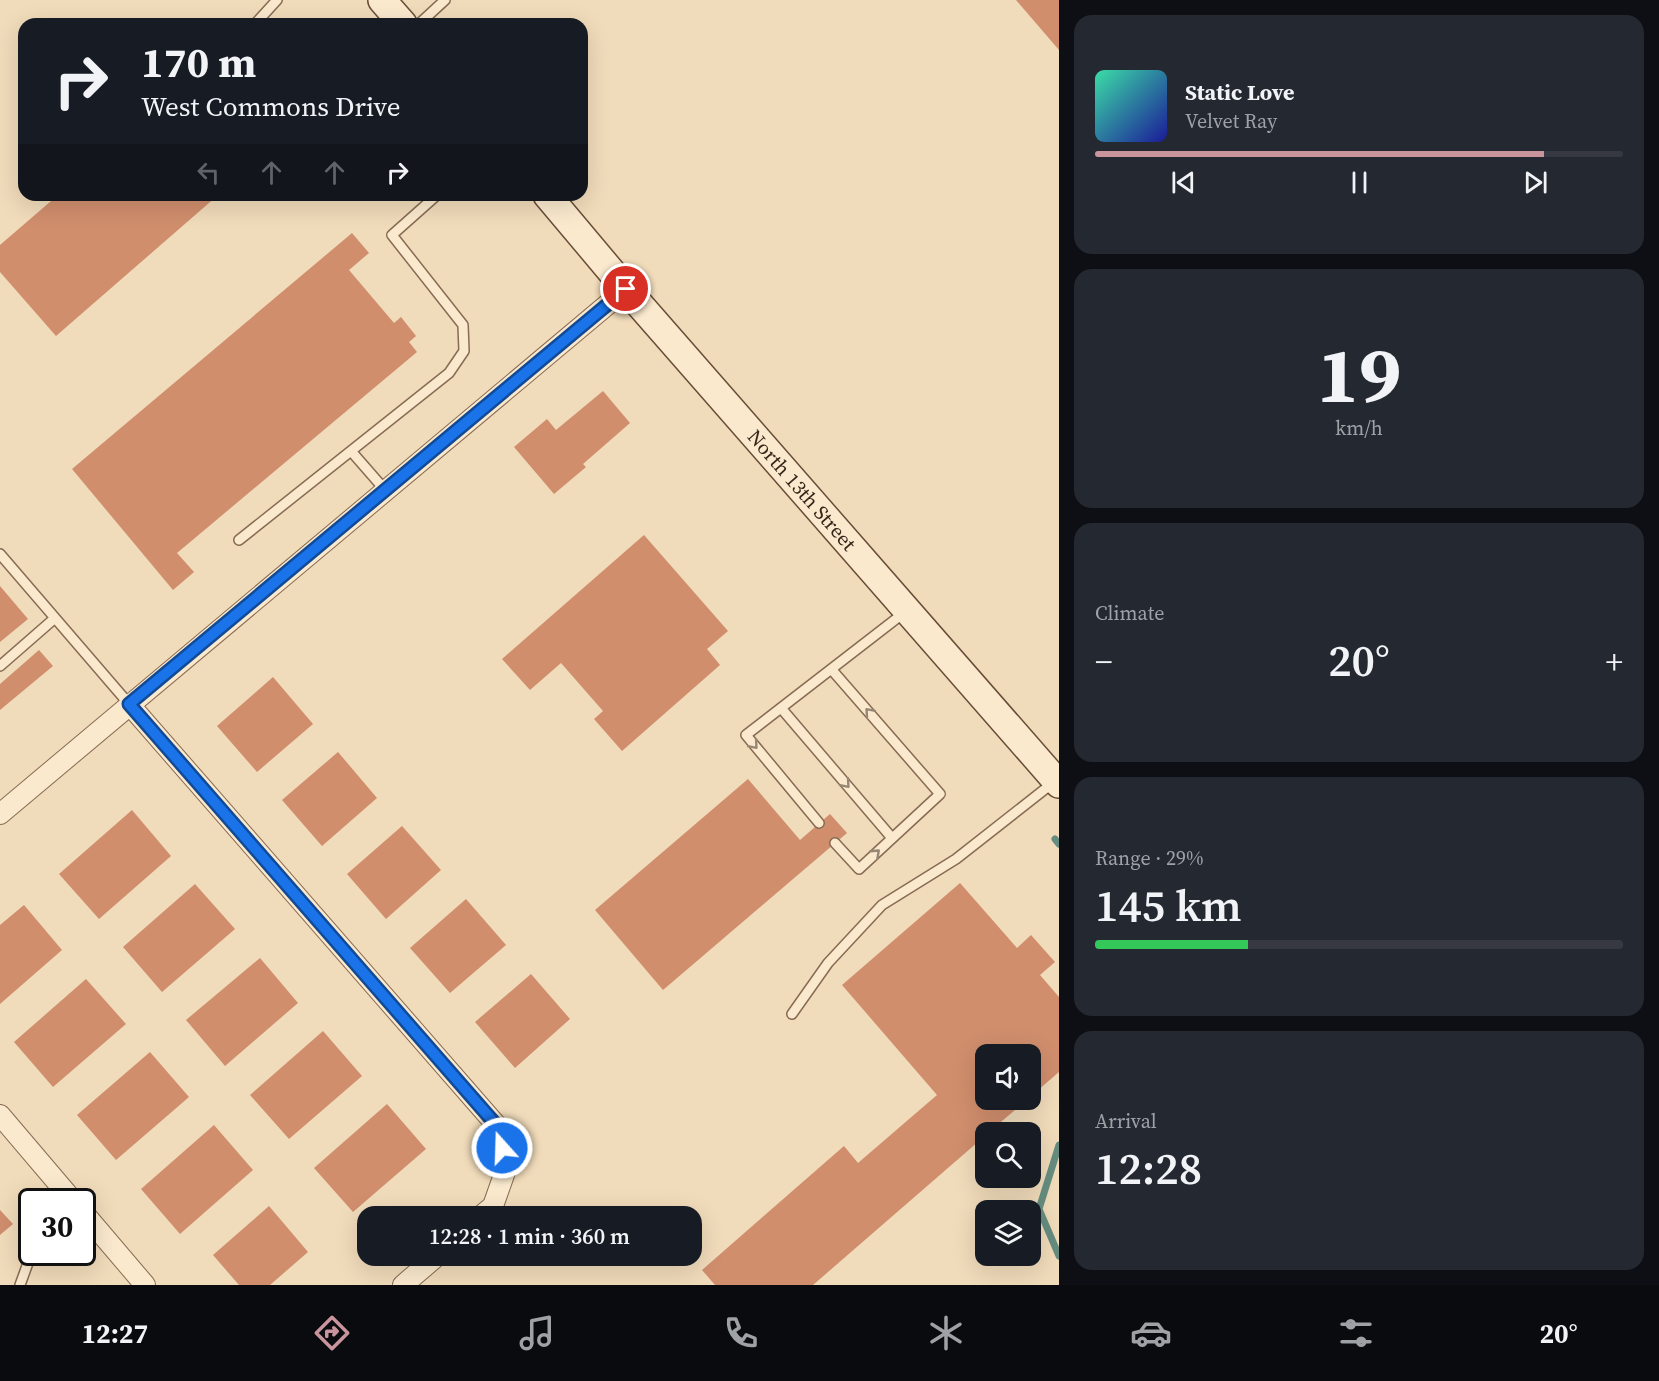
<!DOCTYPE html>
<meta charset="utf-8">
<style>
:root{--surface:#171b24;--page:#242831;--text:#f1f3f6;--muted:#9ea1a6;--line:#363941;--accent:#c9949b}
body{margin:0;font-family:"Source Serif 4",serif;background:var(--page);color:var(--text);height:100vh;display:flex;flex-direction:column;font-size:22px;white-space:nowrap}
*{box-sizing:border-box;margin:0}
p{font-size:20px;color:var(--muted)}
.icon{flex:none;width:33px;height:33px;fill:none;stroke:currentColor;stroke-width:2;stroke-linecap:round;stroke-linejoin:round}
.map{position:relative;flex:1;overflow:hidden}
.side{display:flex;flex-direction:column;gap:15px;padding:15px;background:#0d0f14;width:600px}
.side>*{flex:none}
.guide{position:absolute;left:18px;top:18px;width:570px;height:183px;border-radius:18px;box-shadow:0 6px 24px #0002;background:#171b24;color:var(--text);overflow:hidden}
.fabs{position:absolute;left:975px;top:1044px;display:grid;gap:12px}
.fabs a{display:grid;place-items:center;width:66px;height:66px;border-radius:12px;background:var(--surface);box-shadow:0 6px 24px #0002;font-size:30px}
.speed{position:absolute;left:18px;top:1188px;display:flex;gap:12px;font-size:30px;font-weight:700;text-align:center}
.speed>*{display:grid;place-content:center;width:78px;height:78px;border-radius:50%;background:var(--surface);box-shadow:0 6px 24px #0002;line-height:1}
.speed .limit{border:3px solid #111;border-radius:9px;background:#fff;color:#111}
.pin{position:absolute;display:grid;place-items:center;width:51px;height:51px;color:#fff;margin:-26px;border:3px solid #fff;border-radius:50%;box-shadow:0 2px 6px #0007}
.me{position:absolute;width:66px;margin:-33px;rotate:340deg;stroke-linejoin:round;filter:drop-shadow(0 0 4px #0008)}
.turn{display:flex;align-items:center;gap:21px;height:126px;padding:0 24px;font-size:27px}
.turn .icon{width:78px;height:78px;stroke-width:2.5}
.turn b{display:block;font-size:42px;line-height:51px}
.lanes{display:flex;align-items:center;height:57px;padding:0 24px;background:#0003;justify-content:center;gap:30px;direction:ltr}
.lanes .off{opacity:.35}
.big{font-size:45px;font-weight:600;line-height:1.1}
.side .card{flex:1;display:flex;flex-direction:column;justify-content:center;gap:9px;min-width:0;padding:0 21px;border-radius:18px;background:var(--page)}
.side .dial{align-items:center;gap:0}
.dial b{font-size:78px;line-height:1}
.song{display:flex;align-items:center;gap:18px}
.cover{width:72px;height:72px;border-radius:9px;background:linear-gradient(135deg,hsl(160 70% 55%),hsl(240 70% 35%))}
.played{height:6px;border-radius:3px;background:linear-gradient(90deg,var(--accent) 85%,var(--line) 85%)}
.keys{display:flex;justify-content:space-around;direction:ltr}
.heat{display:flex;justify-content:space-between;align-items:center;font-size:33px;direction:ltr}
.charge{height:9px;border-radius:4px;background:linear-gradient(90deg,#34c759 29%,var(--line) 0)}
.trip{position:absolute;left:357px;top:1206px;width:345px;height:60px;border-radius:18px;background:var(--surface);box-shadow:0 6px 24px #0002;font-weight:600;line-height:60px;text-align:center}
.menu{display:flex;height:96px;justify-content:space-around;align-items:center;background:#090b0e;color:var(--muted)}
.menu .icon{width:42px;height:42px}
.menu .selected{color:var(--accent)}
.menu b{font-size:27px;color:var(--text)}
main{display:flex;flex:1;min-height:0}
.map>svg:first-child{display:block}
</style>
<main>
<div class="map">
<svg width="1059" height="1285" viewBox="0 0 1059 1285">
<rect width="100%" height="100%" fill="#f0dbba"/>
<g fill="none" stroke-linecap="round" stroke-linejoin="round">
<path stroke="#668d80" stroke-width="7" d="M 1055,839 L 1059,844
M 1059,1145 L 1039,1209 L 1059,1256"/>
</g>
<path fill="#d08e6d" d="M 1016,0 L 1059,0 L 1059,50 Z
M 58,195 L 216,195 L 217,196 L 56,336 L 0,272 L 0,245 Z
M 352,233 L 369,253 L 349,270 L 394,323 L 401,317 L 416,336 L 409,342 L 417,352 L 177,553 L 194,572 L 173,590 L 72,469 Z
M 603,391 L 630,423 L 583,464 L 586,467 L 554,494 L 514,447 L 547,419 L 556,430 Z
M 644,535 L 728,631 L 707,649 L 720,665 L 622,751 L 594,719 L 603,711 L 561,663 L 530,690 L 502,659 Z
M 0,586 L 28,619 L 0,642 Z
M 39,650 L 53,666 L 0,710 L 0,684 Z
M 273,677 L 313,724 L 257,772 L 217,726 Z
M 338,752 L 377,798 L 322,846 L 282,800 Z
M 748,779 L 800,840 L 830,814 L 847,833 L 663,990 L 595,910 Z
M 132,810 L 171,856 L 99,919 L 59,874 Z
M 402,826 L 441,870 L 386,919 L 347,874 Z
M 960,883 L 1017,948 L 1031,935 L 1055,962 L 1040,975 L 1059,997 L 1059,1072 L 1030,1097 L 1030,1054 L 986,1054 L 986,1100 L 1027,1100 L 989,1132 L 986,1132 L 986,1135 L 813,1285 L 715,1285 L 702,1270 L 844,1146 L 858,1163 L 937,1095 L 842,985 Z
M 195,884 L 235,929 L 162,992 L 123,947 Z
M 466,899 L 506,945 L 450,993 L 410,948 Z
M 24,905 L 62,950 L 0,1004 L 0,925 Z
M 260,958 L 298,1003 L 225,1066 L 186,1020 Z
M 531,974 L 570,1019 L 515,1068 L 475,1022 Z
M 86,979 L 126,1024 L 53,1087 L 14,1042 Z
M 323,1031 L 362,1076 L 289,1139 L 250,1095 Z
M 150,1052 L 189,1097 L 116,1160 L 77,1115 Z
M 387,1104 L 426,1149 L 353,1212 L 314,1168 Z
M 214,1125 L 253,1170 L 180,1234 L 141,1189 Z
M 269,1206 L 308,1252 L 270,1285 L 239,1285 L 213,1255 Z
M 0,1210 L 13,1224 L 0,1235 Z"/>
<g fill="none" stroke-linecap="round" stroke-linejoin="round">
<g stroke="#876b54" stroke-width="12">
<path id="service" d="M 255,24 L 277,0
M 419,24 L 445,0
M 351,451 L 385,490
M 239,540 L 449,373 L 464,351 L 463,325 L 392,235 L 437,195
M 0,554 L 129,704
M 0,666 L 55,618
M 832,670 L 940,794 L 859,869 L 835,843
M 781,708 L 892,838
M 819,823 L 746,735 L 905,612
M 792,1014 L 828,963 L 882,905 L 956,859 L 1054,782
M 20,1285 L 32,1252"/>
</g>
<g stroke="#876b54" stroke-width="22">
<path id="minor" d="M 129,704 L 498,1127 L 506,1169 L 493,1206 L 481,1216
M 0,814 L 626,289
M 0,1115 L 74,1202
M 82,1211 L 145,1285
M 403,1285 L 437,1256"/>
</g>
<g stroke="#684c37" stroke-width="30">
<g id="secondary">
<path d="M 382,0 L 403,24"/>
<path id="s1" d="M 547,195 L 626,289 L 1059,784"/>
</g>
</g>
<use href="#service" stroke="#fae9cd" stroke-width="9"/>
<use href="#minor" stroke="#fae9cd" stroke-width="20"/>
<use href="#secondary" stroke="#fae9cd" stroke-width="27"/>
</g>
<defs><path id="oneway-chevron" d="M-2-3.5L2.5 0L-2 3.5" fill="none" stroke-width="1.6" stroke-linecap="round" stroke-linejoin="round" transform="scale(1.5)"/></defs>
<g stroke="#988774">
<use href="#oneway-chevron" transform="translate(869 712) rotate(-131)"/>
<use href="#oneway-chevron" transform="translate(754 745) rotate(50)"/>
<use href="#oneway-chevron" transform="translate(846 784) rotate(49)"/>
<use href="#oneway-chevron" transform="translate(876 853) rotate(-43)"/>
</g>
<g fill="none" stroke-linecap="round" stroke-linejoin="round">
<g stroke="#114b97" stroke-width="15">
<path id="route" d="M 502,1148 L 498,1127 L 129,704 L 626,289"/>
</g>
<use href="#route" stroke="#1a73e8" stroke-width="10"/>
</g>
<g text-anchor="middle" stroke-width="6" stroke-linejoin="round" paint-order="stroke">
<g font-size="20" fill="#35251a" stroke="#f7e6ca">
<text dy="7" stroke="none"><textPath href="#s1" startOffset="390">North 13th Street</textPath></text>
</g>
</g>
</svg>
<div class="fabs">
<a><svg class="icon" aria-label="sound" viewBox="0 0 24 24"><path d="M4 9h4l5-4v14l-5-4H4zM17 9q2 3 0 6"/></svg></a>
<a><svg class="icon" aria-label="search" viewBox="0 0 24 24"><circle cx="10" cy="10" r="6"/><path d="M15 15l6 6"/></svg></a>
<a><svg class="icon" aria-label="layers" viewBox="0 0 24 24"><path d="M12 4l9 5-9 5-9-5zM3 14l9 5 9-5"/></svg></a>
</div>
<div class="speed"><div class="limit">30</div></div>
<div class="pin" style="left:626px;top:289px;background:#d93025"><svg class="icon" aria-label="arrive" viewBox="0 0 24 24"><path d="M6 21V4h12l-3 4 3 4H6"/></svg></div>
<svg class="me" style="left:502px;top:1148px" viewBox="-20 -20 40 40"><circle r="17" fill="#1a73e8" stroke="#fff" stroke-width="3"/><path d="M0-11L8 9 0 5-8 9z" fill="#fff"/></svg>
<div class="trip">12:28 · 1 min · 360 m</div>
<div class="guide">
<div class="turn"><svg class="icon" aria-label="right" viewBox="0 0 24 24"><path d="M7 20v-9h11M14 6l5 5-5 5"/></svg><div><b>170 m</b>West Commons Drive</div></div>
<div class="lanes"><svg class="icon off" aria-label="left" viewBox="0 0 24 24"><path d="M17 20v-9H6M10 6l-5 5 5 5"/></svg><svg class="icon off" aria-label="ahead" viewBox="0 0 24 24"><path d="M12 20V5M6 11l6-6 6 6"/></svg><svg class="icon off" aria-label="ahead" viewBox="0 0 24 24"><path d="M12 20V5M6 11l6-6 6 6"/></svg><svg class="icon" aria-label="right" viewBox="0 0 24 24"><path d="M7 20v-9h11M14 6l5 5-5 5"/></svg></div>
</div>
</div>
<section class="side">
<div class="card">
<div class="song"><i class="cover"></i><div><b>Static Love</b><p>Velvet Ray</p></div></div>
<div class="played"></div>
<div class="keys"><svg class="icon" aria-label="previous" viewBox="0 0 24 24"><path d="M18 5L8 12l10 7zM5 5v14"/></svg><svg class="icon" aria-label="pause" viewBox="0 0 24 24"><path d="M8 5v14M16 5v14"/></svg><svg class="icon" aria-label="next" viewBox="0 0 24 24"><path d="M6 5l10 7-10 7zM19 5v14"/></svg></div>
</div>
<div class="card dial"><b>19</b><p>km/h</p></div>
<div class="card"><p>Climate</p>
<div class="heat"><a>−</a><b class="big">20°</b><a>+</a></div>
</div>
<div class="card"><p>Range · 29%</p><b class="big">145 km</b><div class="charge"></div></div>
<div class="card"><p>Arrival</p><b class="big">12:28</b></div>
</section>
</main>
<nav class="menu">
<b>12:27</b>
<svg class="icon selected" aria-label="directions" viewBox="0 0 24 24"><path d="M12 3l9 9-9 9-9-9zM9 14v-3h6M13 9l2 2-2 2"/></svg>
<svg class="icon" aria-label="music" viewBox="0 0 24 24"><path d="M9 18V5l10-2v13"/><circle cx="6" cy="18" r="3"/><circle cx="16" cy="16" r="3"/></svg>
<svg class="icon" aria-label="phone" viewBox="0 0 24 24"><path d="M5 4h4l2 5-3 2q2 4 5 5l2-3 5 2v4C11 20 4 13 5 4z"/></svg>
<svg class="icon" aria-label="climate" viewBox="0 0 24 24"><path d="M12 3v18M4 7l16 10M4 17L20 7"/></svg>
<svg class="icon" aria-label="car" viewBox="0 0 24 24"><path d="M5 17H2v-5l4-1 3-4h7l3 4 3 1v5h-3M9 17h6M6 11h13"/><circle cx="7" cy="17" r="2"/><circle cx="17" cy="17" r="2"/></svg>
<svg class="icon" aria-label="filters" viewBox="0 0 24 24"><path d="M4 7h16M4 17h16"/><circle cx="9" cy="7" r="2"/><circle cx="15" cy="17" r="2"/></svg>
<b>20°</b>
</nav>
